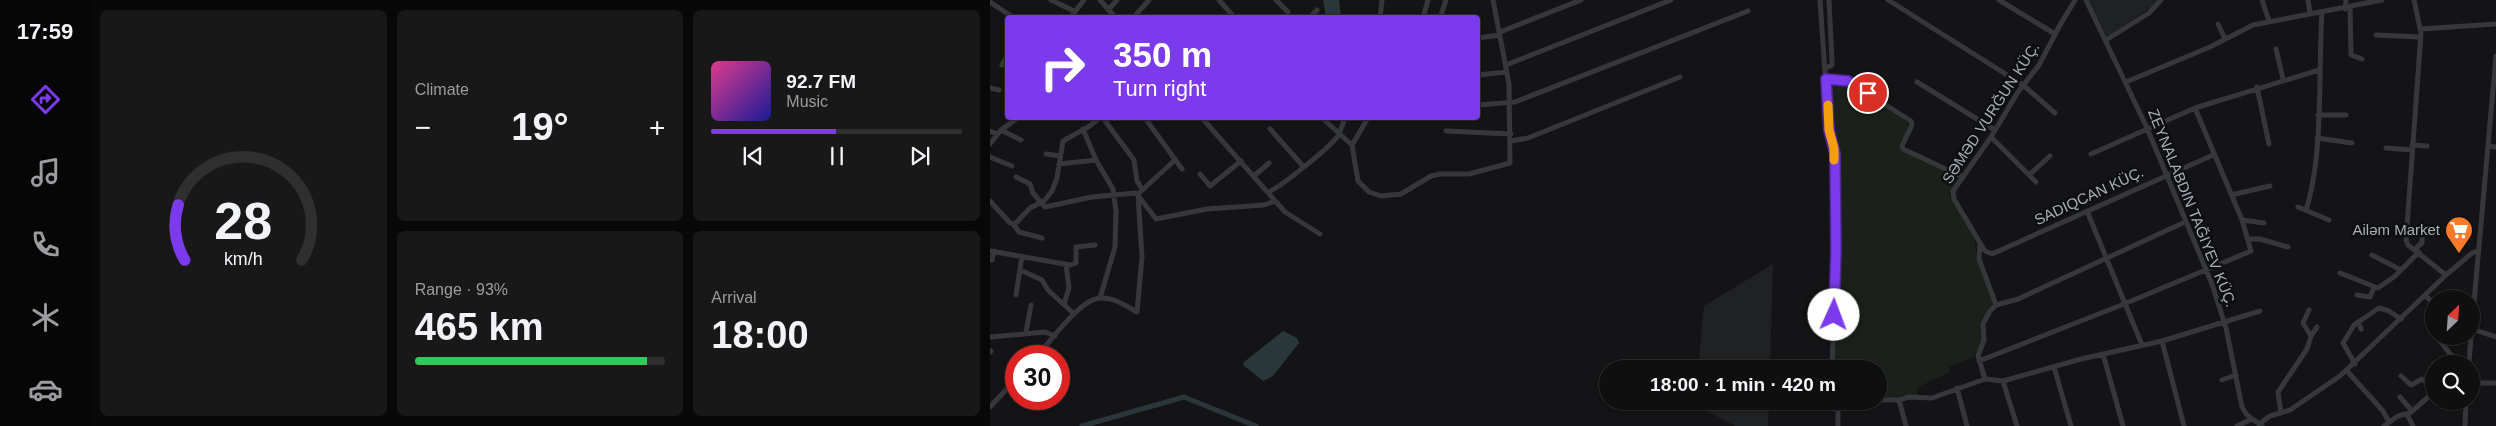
<!DOCTYPE html>
<meta charset="utf-8">
<style>
:root{--surface:#0f0f10;--page:#181819;--text:#f1f3f6;--muted:#9b9c9f;--line:#2f2f30;--accent:#7c3aed}
body{margin:0;font-family:Arial,sans-serif;background:var(--page);color:var(--text);height:100vh;display:flex;flex-direction:column;font-size:19px;white-space:nowrap}
*{box-sizing:border-box;margin:0}
p{font-size:16px;color:var(--muted)}
.icon{flex:none;width:28px;height:28px;fill:none;stroke:currentColor;stroke-width:2;stroke-linecap:round;stroke-linejoin:round}
.map{position:relative;flex:1;overflow:hidden}
.panel{display:flex;flex-direction:column;gap:10px;padding:10px;background:#080809;width:900px}
.panel>*{flex:none}
.top-card{position:absolute;left:15px;top:15px;width:475px;height:105px;border-radius:5px;box-shadow:0 1px 4px #0004,0 0 0 1px var(--line);background:#7c3aed;color:#fff;overflow:hidden}
.needle{width:32px;rotate:25deg}
.tools{position:absolute;left:1435px;top:290px;display:grid;gap:10px}
.tools a{display:grid;place-items:center;width:55px;height:55px;border-radius:50%;background:var(--surface);box-shadow:0 1px 4px #0004,0 0 0 1px var(--line);font-size:25px}
.speed{position:absolute;left:15px;top:345px;display:flex;gap:10px;font-size:25px;font-weight:700;text-align:center}
.speed>*{display:grid;place-content:center;width:65px;height:65px;border-radius:50%;background:var(--surface);box-shadow:0 1px 4px #0004,0 0 0 1px var(--line);line-height:1}
.speed .limit{border:8px solid #d22;background:#fff;color:#111}
.pin{position:absolute;display:grid;place-items:center;width:42px;height:42px;color:#fff;margin:-21px;border:2px solid #fff;border-radius:50%;box-shadow:0 1px 5px #0007}
.me{position:absolute;width:55px;margin:-28px;rotate:2deg;stroke-linejoin:round;filter:drop-shadow(0 0 4px #0008)}
.turn{display:flex;align-items:center;gap:18px;height:105px;padding:0 25px;font-size:22px}
.turn .icon{width:65px;height:65px;stroke-width:2.5}
.turn b{display:block;font-size:35px;line-height:42px}
.big{font-size:38px;font-weight:800;line-height:1.1}
.panel .tile{flex:1;display:flex;flex-direction:column;justify-content:center;gap:8px;min-width:0;padding:0 18px;border-radius:8px;background:var(--page)}
.panel .dial{align-items:center;gap:0}
.dial svg{height:130px;overflow:visible;fill:none;stroke:var(--line);stroke-width:7;stroke-linecap:round;text-anchor:middle}
.dial text{fill:var(--text);stroke:none}
.song{display:flex;align-items:center;gap:15px}
.cover{width:60px;height:60px;border-radius:8px;background:linear-gradient(135deg,hsl(330 70% 55%),hsl(240 70% 35%))}
.played{height:5px;border-radius:2px;background:linear-gradient(90deg,var(--accent) 50%,var(--line) 50%)}
.keys{display:flex;justify-content:space-around;direction:ltr}
.heat{display:flex;justify-content:space-between;align-items:center;font-size:28px;direction:ltr}
.charge{height:8px;border-radius:4px;background:linear-gradient(90deg,#34c759 93%,var(--line) 0)}
.panel .tiles{flex:1;display:grid;gap:10px;grid-template-columns:repeat(3,1fr)}
.tile:first-child{grid-row:span 2}
.trip{position:absolute;left:609px;top:360px;width:288px;height:50px;border-radius:25px;background:var(--surface);box-shadow:0 1px 4px #0004,0 0 0 1px var(--line);font-weight:800;line-height:50px;text-align:center}
main{display:flex;flex:1;min-height:0}
.dock{display:flex;flex-direction:column;width:90px;justify-content:space-around;align-items:center;background:#060606;color:var(--muted)}
.dock .icon{width:35px;height:35px}
.dock .current{color:var(--accent)}
.dock b{font-size:22px;color:var(--text)}
.map>svg:first-child{display:block}
</style>
<main>
<nav class="dock">
<b>17:59</b>
<svg class="icon current" aria-label="directions" viewBox="0 0 24 24"><path d="M12 3l9 9-9 9-9-9zM9 14v-3h6M13 9l2 2-2 2"/></svg>
<svg class="icon" aria-label="music" viewBox="0 0 24 24"><path d="M9 18V5l10-2v13"/><circle cx="6" cy="18" r="3"/><circle cx="16" cy="16" r="3"/></svg>
<svg class="icon" aria-label="phone" viewBox="0 0 24 24"><path d="M5 4h4l2 5-3 2q2 4 5 5l2-3 5 2v4C11 20 4 13 5 4z"/></svg>
<svg class="icon" aria-label="climate" viewBox="0 0 24 24"><path d="M12 3v18M4 7l16 10M4 17L20 7"/></svg>
<svg class="icon" aria-label="car" viewBox="0 0 24 24"><path d="M5 17H2v-5l4-1 3-4h7l3 4 3 1v5h-3M9 17h6M6 11h13"/><circle cx="7" cy="17" r="2"/><circle cx="17" cy="17" r="2"/></svg>
</nav>
<section class="panel">
<div class="tiles">
<div class="tile dial"><svg viewBox="0 0 100 80">
<path d="M14 69A42 42 0 1 1 86 69"/>
<path d="M14 69A42 42 0 0 1 10 35" stroke="#7c3aed"/>
<text x="50" y="56" font-size="32" font-weight="700">28</text>
<text x="50" y="72" font-size="11">km/h</text>
</svg></div>
<div class="tile"><p>Climate</p>
<div class="heat"><a>−</a><b class="big">19°</b><a>+</a></div>
</div>
<div class="tile">
<div class="song"><i class="cover"></i><div><b>92.7 FM</b><p>Music</p></div></div>
<div class="played"></div>
<div class="keys"><svg class="icon" aria-label="previous" viewBox="0 0 24 24"><path d="M18 5L8 12l10 7zM5 5v14"/></svg><svg class="icon" aria-label="pause" viewBox="0 0 24 24"><path d="M8 5v14M16 5v14"/></svg><svg class="icon" aria-label="next" viewBox="0 0 24 24"><path d="M6 5l10 7-10 7zM19 5v14"/></svg></div>
</div>
<div class="tile"><p>Range · 93%</p><b class="big">465 km</b><div class="charge"></div></div>
<div class="tile"><p>Arrival</p><b class="big">18:00</b></div>
</div>
</section>
<div class="map">
<svg width="1506" height="426" viewBox="0 0 1506 426">
<rect width="100%" height="100%" fill="#141416"/>
<path fill="#202123" d="M 1099,0 L 1167,0 L 1163,6 L 1117,37 Z
M 783,264 L 780,369 L 708,369 L 714,306 Z
M 704,401 L 779,401 L 778,426 L 745,426 L 704,404 Z"/>
<path fill="#1b211a" d="M 841,81 L 857,82 L 920,123 L 909,149 L 969,176 L 959,195 L 984,236 L 987,259 L 1004,301 L 991,324 L 992,341 L 986,353 L 983,357 L 959,367 L 960,372 L 928,387 L 927,395 L 911,395 L 907,399 L 888,398 L 888,369 L 844,369 L 849,244 L 846,147 L 842,136 Z"/>
<path fill="#29373a" d="M 333,0 L 349,0 L 351,17 L 336,17 Z
M 293,331 L 307,338 L 309,343 L 283,376 L 273,381 L 253,365 L 254,362 Z"/>
<g fill="none" stroke-linecap="round" stroke-linejoin="round">
<path stroke="#29373a" stroke-width="5" d="M 92,426 L 194,397 L 266,426"/>
<path stroke="#35373b" stroke-width="5" d="M 61,0 L 84,11
M 110,0 L 126,18
M 229,0 L 245,18
M 286,0 L 298,12
M 830,0 L 839,130 L 845,154 L 846,251 L 842,369
M 898,0 L 1033,85 L 1065,113
M 1009,0 L 1065,34
M 1096,0 L 1157,128 L 1222,284 L 1236,328 L 1252,407 L 1257,415 L 1272,426
M 1272,0 L 1279,21
M 1318,0 L 1320,13
M 1424,0 L 1431,33 L 1416,240 L 1418,245 L 1456,275
M 0,2 L 24,18
M 1360,8 L 1361,55 L 1372,59
M 1355,9 L 1356,0
M 118,10 L 127,0
M 80,18 L 94,0
M 143,18 L 159,0
M 319,18 L 327,10
M 390,18 L 392,0
M 433,18 L 438,0
M 450,18 L 456,0
M 1228,24 L 1235,39
M 1430,29 L 1506,24
M 510,32 L 591,0
M 1386,35 L 1430,37
M 488,38 L 510,35
M 1116,40 L 1159,13 L 1171,0
M 1286,49 L 1293,79
M 12,65 L 18,54
M 516,65 L 681,0
M 836,68 L 842,65 L 842,60 L 839,0
M 488,75 L 517,72
M 836,79 L 858,81 L 921,121 L 922,125 L 912,146 L 913,149 L 973,177
M 927,82 L 1005,130
M 1136,82 L 1220,47 L 1263,25 L 1392,0
M 1267,87 L 1279,144
M 0,88 L 9,90
M 488,105 L 525,102 L 758,11
M 1328,115 L 1356,115
M 113,118 L 144,160 L 147,181 L 152,189
M 155,118 L 192,169
M 212,118 L 295,212 L 330,234
M 332,118 L 362,145 L 368,181 L 379,192 L 391,196 L 411,194 L 441,176 L 450,174 L 479,174 L 520,163 L 519,84 L 503,0
M 93,129 L 106,160 L 123,189 L 126,211 L 125,247 L 110,298
M 280,129 L 313,166
M 11,130 L 31,140
M 0,131 L 7,134
M 456,131 L 521,134
M 1001,137 L 1046,182
M 1327,138 L 1362,143
M 521,141 L 538,138 L 690,77
M 0,144 L 11,130 L 28,118
M 362,145 L 378,118
M 1422,145 L 1437,146
M 1498,146 L 1506,147
M 1396,148 L 1422,150
M 56,154 L 70,156
M 1101,154 L 1205,108 L 1329,70
M 0,157 L 22,166
M 69,164 L 106,160
M 210,174 L 220,186 L 251,161
M 1039,175 L 1060,156
M 264,176 L 279,163
M 26,177 L 40,184 L 43,193 L 55,207 L 102,197 L 146,193 L 166,219 L 217,209 L 274,205 L 285,201
M 278,192 C 291,187 339,148 348,136 C 351,130 353,123 355,118
M 1241,195 L 1280,186
M 0,201 L 20,223 L 25,224 L 40,208 L 54,201 L 62,191 L 67,178 L 73,141 L 98,127 L 110,118
M 1308,207 L 1339,220
M 1316,210 C 1334,154 1328,72 1332,12
M 1097,211 L 1152,345
M 1252,220 L 1274,223
M 24,225 L 29,232 L 52,238
M 1259,239 L 1270,239 L 1298,247
M 990,243 L 995,251 L 1002,254 L 1223,155
M 1425,249 L 1432,243 L 1432,231
M 0,251 L 80,265 L 86,263 L 86,247 L 105,245
M 1382,255 L 1411,270
M 2,260 L 4,251
M 30,270 L 52,280 L 58,290 L 84,314
M 1350,273 L 1388,288 L 1405,276 L 1429,252
M 26,295 L 32,256
M 1367,295 L 1380,297 L 1384,288
M 1435,296 L 1444,303
M 74,304 L 79,288 L 76,264
M 1006,305 L 1028,299 L 1195,222
M 1368,322 L 1371,329
M 1482,329 L 1506,337
M 36,332 L 41,305
M 1321,336 L 1327,327
M 1481,336 L 1506,56
M 0,337 L 55,332 L 65,336
M 1447,337 L 1468,364
M 1172,341 L 1194,426
M 0,352 L 1,351
M 1113,354 L 1133,426
M 47,356 C 61,341 89,300 110,298 C 123,297 135,305 147,312 L 152,257 L 148,194 L 185,160
M 989,361 L 1134,304 L 1261,251 L 1252,220 L 1205,108
M 1365,364 L 1353,343 L 1364,325 L 1389,308 L 1399,311 L 1411,319
M 1479,364 L 1481,336
M 1064,367 L 1081,426
M 1357,371 L 1393,411 L 1399,422
M 1411,376 L 1421,385 L 1432,379 L 1444,388
M 995,379 L 988,356 L 994,340 L 993,324 L 1000,311 L 1006,305 L 989,259 L 990,243 L 964,199 L 963,191 L 1001,137 L 1028,92 L 1049,65 L 1070,25 L 1085,0
M 1232,380 L 1246,375
M 1013,381 L 1027,426
M 1481,383 L 1506,383
M 967,388 L 977,426
M 1410,397 L 1422,411
M 888,400 L 909,400 L 919,397 L 942,398 L 995,379 L 1013,381 L 1091,359 L 1172,341 L 1270,311
M 909,400 L 916,426
M 841,401 L 842,407 L 848,407 L 848,426
M 0,407 L 26,379
M 1291,413 L 1288,392 L 1317,349 L 1321,336 L 1313,323 L 1319,310
M 1417,414 L 1423,426
M 1269,424 L 1280,416 L 1300,410 L 1350,376 L 1456,275 L 1482,253 L 1488,251
M 1247,426 L 1262,419
M 1394,426 L 1408,416 L 1420,413 L 1444,392
M 1475,426 L 1476,401"/>
</g>
<g fill="none" stroke-linecap="round" stroke-linejoin="round">
<g stroke="#51269a" stroke-width="12">
<path id="route" d="M 844,315 L 846,251 L 845,154 L 839,130 L 836,79 L 858,81 L 878,93"/>
</g>
<use href="#route" stroke="#7c3aed" stroke-width="9"/>
<path stroke="#f59e0b" stroke-width="9" d="M 838,105 L 839,130 L 844,148 L 844,160"/>
</g>
<defs>
<g id="supermarket-pin" transform="scale(1.4375)"><path d="M0 17L-7.5 6A9.5 9.5 0 1 1 7.5 6Z" fill="#f97a28" stroke="#0f0f11"/><path d="M-6-5.5h2.5l.6 2H6L4.5 2H-2.5L-4.4-4H-6ZM-1.5 3.2a1.3 1.3 0 1 0 .1 0ZM3 3.2a1.3 1.3 0 1 0 .1 0Z" fill="#fff"/></g>
</defs>
<g fill-rule="evenodd">
<use href="#supermarket-pin" x="1469" y="230"/>
</g>
<g text-anchor="middle" stroke-width="5" stroke-linejoin="round" paint-order="stroke">
<g font-size="15" fill="#a5afb7" stroke="#0f0f11">
<text transform="translate(1001 113) rotate(-57)" y="5">SƏMƏD VURĞUN KÜÇ.</text>
<text transform="translate(1099 196) rotate(-25)" y="5">SADIQCAN KÜÇ.</text>
<text transform="translate(1202 208) rotate(68)" y="5">ZEYNALABDIN TAĞIYEV KÜÇ.</text>
</g>
<g font-size="15" fill="#a5afb7" stroke="#0f0f11" text-anchor="end">
<text x="1450" y="235">Ailəm Market</text>
</g>
</g>
</svg>
<div class="tools">
<a><svg class="needle" viewBox="-14 -14 28 28"><path d="M0-13l5 13h-10z" fill="#e53935"/><path d="M0 13l5-13h-10z" fill="#9b9c9f"/></svg></a>
<a><svg class="icon" aria-label="search" viewBox="0 0 24 24"><circle cx="10" cy="10" r="6"/><path d="M15 15l6 6"/></svg></a>
</div>
<div class="speed"><div class="limit">30</div></div>
<div class="pin" style="left:878px;top:93px;background:#d93025"><svg class="icon" aria-label="arrive" viewBox="0 0 24 24"><path d="M6 21V4h12l-3 4 3 4H6"/></svg></div>
<svg class="me" style="left:844px;top:315px" viewBox="-20 -20 40 40"><circle r="19" fill="#fff"/><path d="M0-13L10 11 0 6-10 11z" fill="#7c3aed"/></svg>
<div class="trip">18:00 · 1 min · 420 m</div>
<div class="top-card">
<div class="turn"><svg class="icon" aria-label="right" viewBox="0 0 24 24"><path d="M7 20v-9h11M14 6l5 5-5 5"/></svg><div><b>350 m</b>Turn right</div></div>
</div>
</div>
</main>
